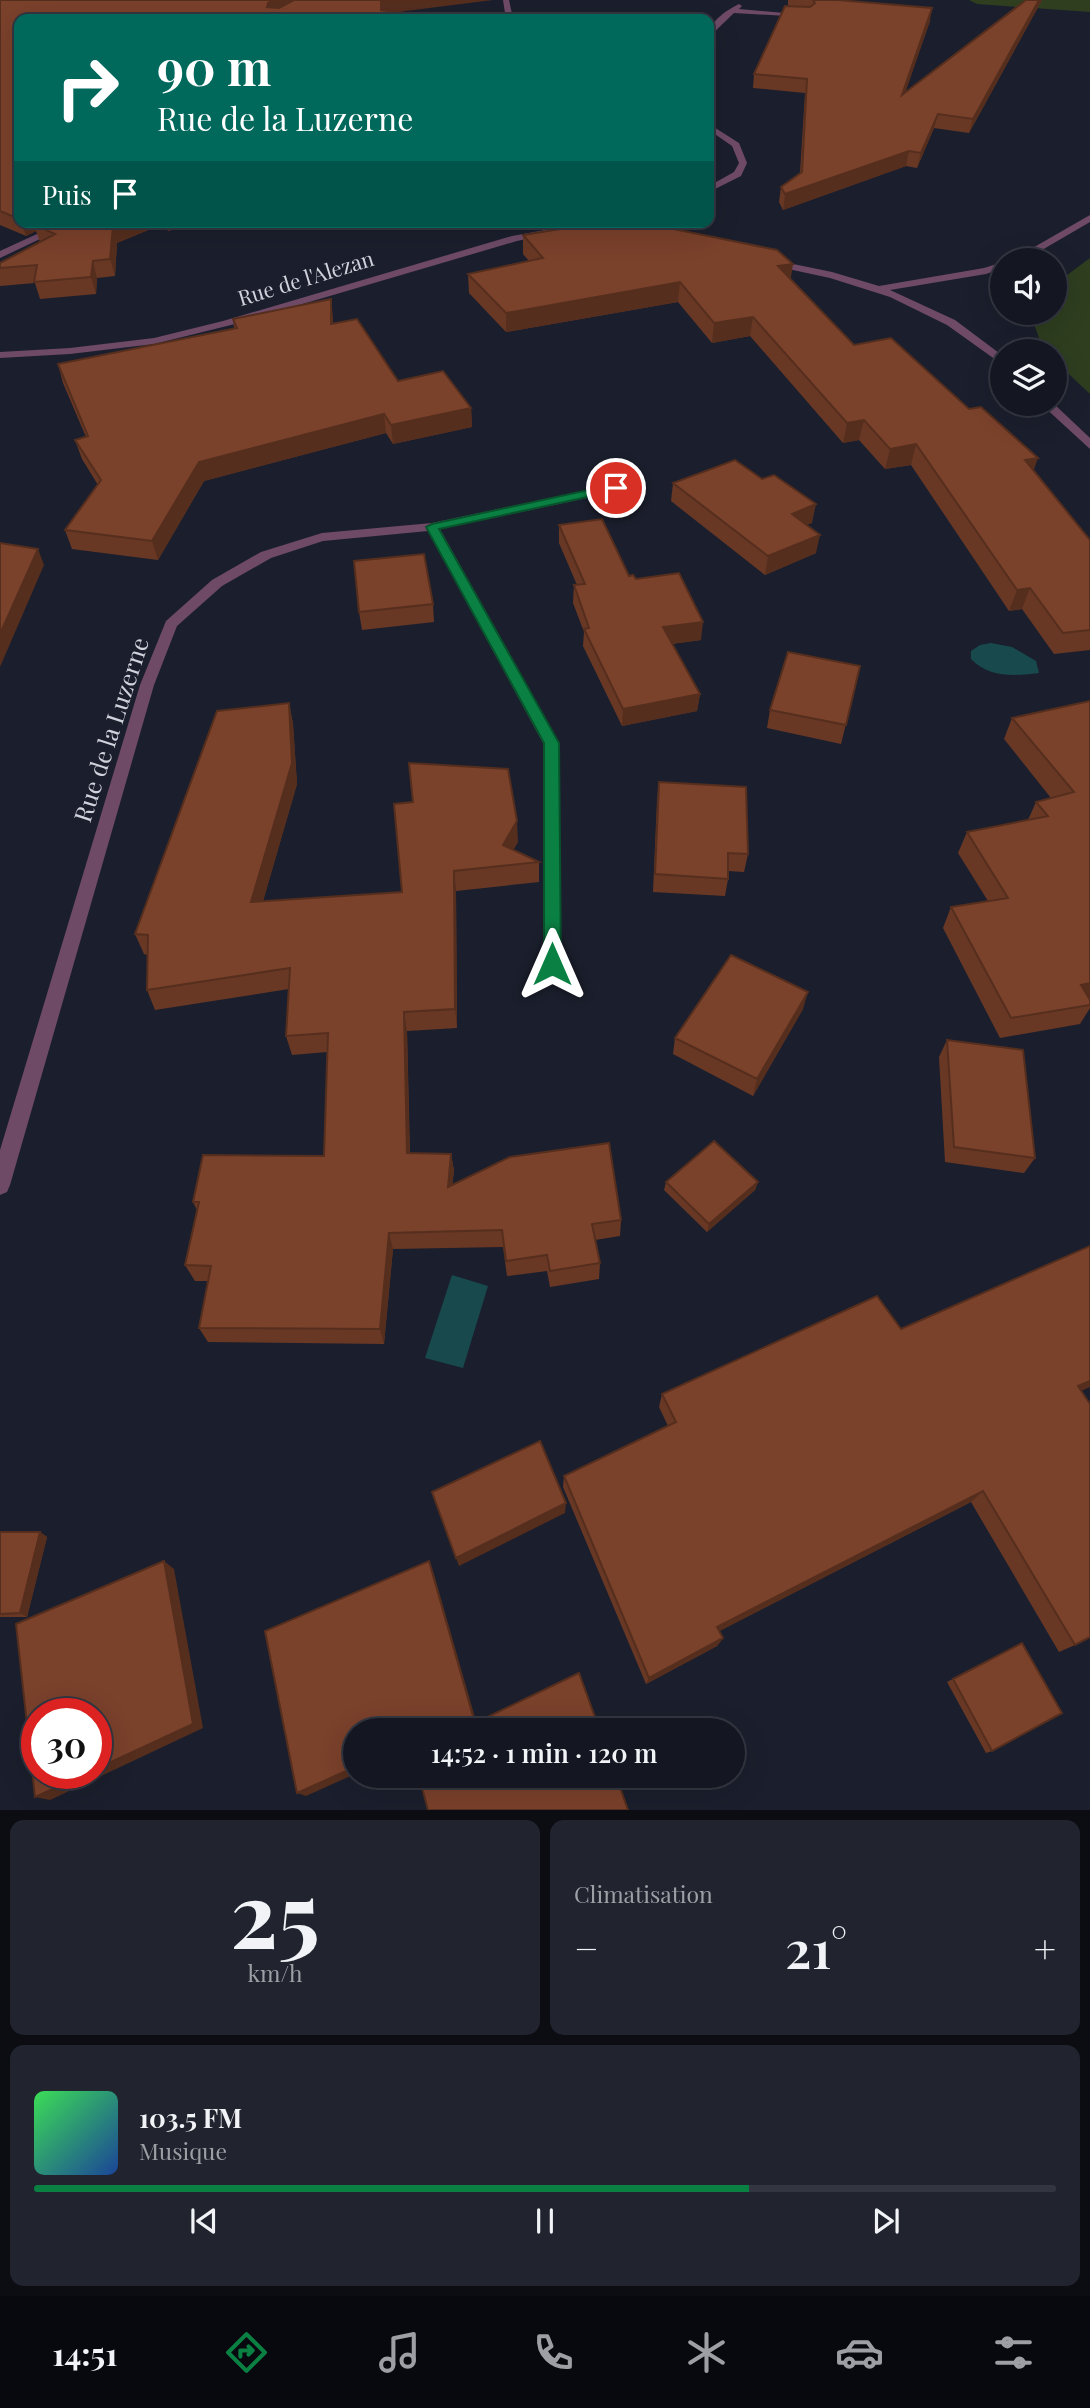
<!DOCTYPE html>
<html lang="fr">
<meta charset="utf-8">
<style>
:root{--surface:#141722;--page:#21242f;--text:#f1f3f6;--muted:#9d9fa5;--line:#333640;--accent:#0b8043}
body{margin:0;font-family:"Playfair Display",serif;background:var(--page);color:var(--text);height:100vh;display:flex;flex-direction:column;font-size:26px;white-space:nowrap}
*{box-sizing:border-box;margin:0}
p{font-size:23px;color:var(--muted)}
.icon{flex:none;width:38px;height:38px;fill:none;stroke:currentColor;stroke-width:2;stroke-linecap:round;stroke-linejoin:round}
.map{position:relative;height:1810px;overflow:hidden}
.sheet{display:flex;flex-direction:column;gap:10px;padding:10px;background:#0b0d13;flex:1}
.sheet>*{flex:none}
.banner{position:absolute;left:14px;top:14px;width:700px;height:214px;border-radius:14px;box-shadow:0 7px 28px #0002,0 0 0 2px var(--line);background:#00695c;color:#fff;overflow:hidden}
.buttons{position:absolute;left:990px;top:248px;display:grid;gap:14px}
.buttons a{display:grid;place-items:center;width:77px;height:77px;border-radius:50%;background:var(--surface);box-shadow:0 7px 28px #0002,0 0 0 2px var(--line);font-size:35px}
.speed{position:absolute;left:21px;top:1698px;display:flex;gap:14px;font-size:35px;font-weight:700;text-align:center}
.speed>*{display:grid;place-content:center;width:91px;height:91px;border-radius:50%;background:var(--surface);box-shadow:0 7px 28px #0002,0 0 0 2px var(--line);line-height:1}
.speed .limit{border:10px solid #d22;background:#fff;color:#111}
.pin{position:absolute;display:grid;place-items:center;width:60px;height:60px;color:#fff;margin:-30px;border:4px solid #fff;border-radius:50%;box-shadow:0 2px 7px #0007}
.me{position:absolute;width:77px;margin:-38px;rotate:0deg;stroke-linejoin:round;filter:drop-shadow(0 0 5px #0008)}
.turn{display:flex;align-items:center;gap:24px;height:147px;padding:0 28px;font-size:32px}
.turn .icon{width:91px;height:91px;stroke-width:2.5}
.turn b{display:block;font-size:49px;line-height:60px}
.then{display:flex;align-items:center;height:66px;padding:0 28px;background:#0003;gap:14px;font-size:26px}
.big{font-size:52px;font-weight:600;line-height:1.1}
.sheet .tile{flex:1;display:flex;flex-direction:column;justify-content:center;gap:10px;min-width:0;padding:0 24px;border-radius:14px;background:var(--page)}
.sheet .dial{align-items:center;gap:0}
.dial b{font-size:91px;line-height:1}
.song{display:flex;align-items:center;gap:21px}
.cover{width:84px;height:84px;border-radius:10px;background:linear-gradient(135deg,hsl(130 70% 55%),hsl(220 70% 35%))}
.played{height:7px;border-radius:4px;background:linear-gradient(90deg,var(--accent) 70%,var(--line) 70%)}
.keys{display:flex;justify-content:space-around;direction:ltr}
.heat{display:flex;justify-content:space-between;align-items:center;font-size:38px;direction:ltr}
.sheet .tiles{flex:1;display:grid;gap:10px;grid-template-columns:1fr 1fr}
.tile:last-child{grid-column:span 2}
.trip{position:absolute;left:343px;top:1718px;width:402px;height:70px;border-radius:35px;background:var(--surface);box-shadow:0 7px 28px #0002,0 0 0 2px var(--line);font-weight:600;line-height:70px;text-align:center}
.dock{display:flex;height:112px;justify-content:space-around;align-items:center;background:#08090e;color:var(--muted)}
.dock .icon{width:49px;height:49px}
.dock .selected{color:var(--accent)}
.dock b{font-size:32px;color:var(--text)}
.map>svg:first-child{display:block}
</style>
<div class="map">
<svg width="1090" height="1810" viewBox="0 0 1090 1810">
<rect width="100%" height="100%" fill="#1b1f2d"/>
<path fill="#2e3e1f" d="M 969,0 L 1090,0 L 1090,12 L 977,4 Z
M 1090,258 L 1090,394 L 1055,361 L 1055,352 L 1043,349 L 1030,313 L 1055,313 L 1055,284 Z"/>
<path fill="#18494c" d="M 991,643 L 1012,647 L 1036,661 L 1039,673 C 1015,676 989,678 971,659 L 971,651 L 980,645 Z
M 452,1275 L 488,1286 L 463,1368 L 425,1358 Z"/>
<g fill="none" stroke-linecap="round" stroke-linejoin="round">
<path fill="#6e4a67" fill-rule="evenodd" d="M 503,0 L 509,0 L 512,14 L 507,19 L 499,19 L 505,13 Z
M 739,4 L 742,6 L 739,9 L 807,15 L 804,17 L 734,13 L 709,37 C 709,21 727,10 739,4 Z
M 709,124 L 739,143 L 747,163 L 741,176 L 709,192 L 709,186 L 734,172 L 739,163 L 732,146 L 709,130 Z
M 1090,215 L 1090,222 L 1023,261 L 1010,261 Z
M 63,222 L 76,222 L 0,258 L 0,251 Z
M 590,222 L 631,222 L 568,230 L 517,241 L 231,325 L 154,344 L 70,354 L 0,358 L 0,352 L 70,348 L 154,338 L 223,321 L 512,236 Z
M 769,259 L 832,272 L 879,286 L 984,268 L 1003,262 L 1003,268 L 986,274 L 890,290 L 955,320 L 1003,356 L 1003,365 L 947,325 L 890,297 L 830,278 L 765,264 L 765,260 Z
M 1041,404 L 1054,404 L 1090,438 L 1090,449 Z
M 616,484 L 622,488 L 620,491 L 440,529 L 559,743 L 561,964 L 558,969 L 552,971 L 546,969 L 543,964 L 543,743 L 428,531 L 323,541 L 271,558 L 222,586 L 177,626 L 154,685 L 10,1185 L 7,1192 L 0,1195 L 0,1150 L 140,685 L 166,621 L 212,580 L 261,552 L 322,533 L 432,523 Z"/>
</g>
<path fill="#693825" d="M 0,0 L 19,19 L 19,222 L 189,222 L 169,231 L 158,226 L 117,243 L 115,276 L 97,278 L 96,294 L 40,299 L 35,283 L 0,286 L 0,263 L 40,242 L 36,231 L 26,236 L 0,225 Z
M 788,0 L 838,0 L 930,21 L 905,92 L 1026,0 L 1042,0 L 969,133 L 934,128 L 917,168 L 906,166 L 783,210 L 779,202 L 781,187 L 800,173 L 805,93 L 753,88 L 754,74 L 788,6 Z
M 523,235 L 790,279 L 854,345 L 1033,470 L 1090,540 L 1090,650 L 1054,654 L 1022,609 L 1009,611 L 911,465 L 885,469 L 859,440 L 843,443 L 750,336 L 712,343 L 678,302 L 506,332 L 469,293 L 468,274 L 529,261 L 523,254 Z
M 333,317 L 333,323 L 398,381 L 471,408 L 472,427 L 393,444 L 386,433 L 204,481 L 158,560 L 72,549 L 65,530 L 98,485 L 82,459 L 75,440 L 86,437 L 63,383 L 58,364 L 234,328 L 233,319 Z
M 673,483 L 812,523 L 806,525 L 816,553 L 765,575 L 671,501 Z
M 559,525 L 629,576 L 636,579 L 701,640 L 672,644 L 700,694 L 697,711 L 622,726 L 583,646 L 584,632 L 573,603 L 574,585 L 577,585 L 559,543 Z
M 433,604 L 434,622 L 362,630 L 359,612 Z
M 860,666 L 841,744 L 767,728 L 770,710 Z
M 1090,701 L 1090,1008 L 1080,1024 L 1000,1038 L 943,928 L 951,907 L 988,901 L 958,853 L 967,832 L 1028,820 L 1036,802 L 1051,798 L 1004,739 L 1012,718 Z
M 289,703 L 293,724 L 297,784 L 263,901 L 402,892 L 518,842 L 513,850 L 539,862 L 539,882 L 456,891 L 457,1028 L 407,1031 L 410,1153 L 451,1154 L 454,1171 L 452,1185 L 621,1220 L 620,1236 L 595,1240 L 600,1263 L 599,1279 L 550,1287 L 547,1271 L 507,1276 L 503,1247 L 393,1249 L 384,1344 L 208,1342 L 199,1328 L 208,1281 L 195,1281 L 185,1265 L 197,1210 L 193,1202 L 324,1156 L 327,1052 L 292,1055 L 286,1036 L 289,989 L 155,1010 L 147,990 L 147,955 L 144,954 L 135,934 Z
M 659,782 L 748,854 L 744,872 L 728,871 L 728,879 L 725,896 L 653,892 L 657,800 Z
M 803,1009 L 753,1096 L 673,1054 L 675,1038 Z
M 947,1040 L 1035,1158 L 1024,1173 L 945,1162 L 939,1057 Z
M 666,1182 L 758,1182 L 755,1190 L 707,1232 L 664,1190 Z
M 901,1329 L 1082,1391 L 1075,1645 L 1059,1652 L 971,1502 L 719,1631 L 723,1638 L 717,1646 L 646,1684 L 563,1487 L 564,1476 L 668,1426 L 659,1407 L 662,1394 Z
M 0,1532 L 40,1532 L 47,1537 L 27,1617 L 0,1617 Z
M 1022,1643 L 992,1751 L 986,1753 L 947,1682 Z"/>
<path fill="#552e1e" d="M 274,0 L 303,0 L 269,19 L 267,7 L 268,3 Z
M 381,0 L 493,0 L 382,14 L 381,10 Z
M 1039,0 L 1042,0 L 969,133 L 973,119 Z
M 932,8 L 930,21 L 900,108 L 902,95 Z
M 938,114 L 934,128 L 917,168 L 921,153 Z
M 909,151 L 906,166 L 783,210 L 785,194 Z
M 21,222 L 56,222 L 35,225 L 36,231 L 26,236 Z
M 123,222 L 157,222 L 158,226 L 117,243 L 115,276 L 110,259 L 113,226 Z
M 167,222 L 189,222 L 169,231 Z
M 93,261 L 97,278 L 96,294 L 91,277 Z
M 793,264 L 790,283 L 778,266 Z
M 680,282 L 678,302 L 506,332 L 506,313 Z
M 331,299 L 333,317 L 333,342 L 331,324 Z
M 753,317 L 750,336 L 712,343 L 714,323 Z
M 471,408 L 472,427 L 393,444 L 391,425 Z
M 384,414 L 386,433 L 204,481 L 158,560 L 152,541 L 199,462 Z
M 864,420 L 859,440 L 843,443 L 847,423 Z
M 916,444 L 911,465 L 885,469 L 890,449 Z
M 1038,458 L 1031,478 L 1025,460 Z
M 816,504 L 812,523 L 788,532 L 792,514 Z
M 820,535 L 816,553 L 765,575 L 768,556 Z
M 38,549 L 44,565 L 0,667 L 0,634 Z
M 1030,588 L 1022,609 L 1009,611 L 1017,590 Z
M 703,622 L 701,640 L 661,645 L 663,627 Z
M 700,694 L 697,711 L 622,726 L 623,709 Z
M 289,703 L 293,724 L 297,784 L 257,922 L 251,902 Z
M 517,821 L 518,842 L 504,865 L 503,845 Z
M 454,871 L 456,891 L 457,1028 L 455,1009 Z
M 1090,983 L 1090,1001 L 1081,985 Z
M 808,992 L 803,1009 L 753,1096 L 757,1079 Z
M 404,1012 L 407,1031 L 410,1170 L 407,1153 Z
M 451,1154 L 454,1171 L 450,1204 L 448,1187 Z
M 758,1182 L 755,1190 L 707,1232 L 709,1224 Z
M 389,1233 L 393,1249 L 384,1344 L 380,1329 Z
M 1090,1381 L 1090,1387 L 1064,1399 L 1078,1386 Z
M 983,1491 L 971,1502 L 712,1635 L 717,1627 Z
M 566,1503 L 565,1513 L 459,1566 L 456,1558 Z
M 40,1532 L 47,1537 L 27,1617 L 20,1613 Z
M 164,1561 L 174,1569 L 203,1728 L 50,1800 L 35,1797 L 88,1773 L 96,1773 L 96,1769 Z
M 429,1561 L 433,1571 L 478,1728 L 475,1723 Z
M 723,1638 L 717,1646 L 646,1684 L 649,1678 Z
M 355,1767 L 355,1774 L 306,1796 L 297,1793 Z"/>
<path fill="#7a412b" stroke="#552e1e" stroke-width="2" d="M 0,0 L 274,0 L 268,3 L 267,7 L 279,8 L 294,0 L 381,0 L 381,10 L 453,19 L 19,19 L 19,219 L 0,211 Z
M 813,0 L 838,0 L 932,8 L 902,95 L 1026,0 L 1039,0 L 973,119 L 938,114 L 921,153 L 909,151 L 785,194 L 781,187 L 802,172 L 807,79 L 754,74 L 785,6 L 810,7 L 815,3 Z
M 41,222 L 123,222 L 113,226 L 110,259 L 93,261 L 91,277 L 34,282 L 37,265 L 0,268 L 0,263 L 55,234 L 35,225 Z
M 649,224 L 777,250 L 793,264 L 778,266 L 854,345 L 891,338 L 969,409 L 981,407 L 1038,458 L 1025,460 L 1090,540 L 1090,630 L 1063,633 L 1030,588 L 1017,590 L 916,444 L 890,449 L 864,420 L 847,423 L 753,317 L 714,323 L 680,282 L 506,313 L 468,274 L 543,258 L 523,235 L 585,225 L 620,229 Z
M 331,299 L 331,324 L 357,319 L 398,381 L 443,371 L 471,408 L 391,425 L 384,414 L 199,462 L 152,541 L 65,530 L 101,480 L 75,440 L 88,436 L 58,364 L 237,328 L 233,319 Z
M 735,460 L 762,479 L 774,475 L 816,504 L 792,514 L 820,535 L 768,556 L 673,483 Z
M 602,519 L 629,576 L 633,575 L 636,579 L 679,573 L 703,622 L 663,627 L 700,694 L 623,709 L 584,629 L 589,628 L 574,585 L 585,584 L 559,525 Z
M 0,543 L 38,549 L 0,634 Z
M 424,554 L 433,604 L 359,612 L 354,561 Z
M 788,652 L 860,666 L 846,725 L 770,710 Z
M 1090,701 L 1090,983 L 1081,985 L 1090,1000 L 1090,1005 L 1011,1018 L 951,907 L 1008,898 L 967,832 L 1048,816 L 1036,802 L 1074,792 L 1012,718 Z
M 289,703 L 292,763 L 251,902 L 402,892 L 394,804 L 413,802 L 409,763 L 508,769 L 517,821 L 503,845 L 539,862 L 454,871 L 455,1009 L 404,1012 L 407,1153 L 451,1154 L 448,1187 L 510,1157 L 609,1143 L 621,1220 L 592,1224 L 600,1263 L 550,1271 L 547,1255 L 506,1261 L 502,1230 L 389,1233 L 380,1329 L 199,1328 L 211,1266 L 185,1265 L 199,1202 L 193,1202 L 203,1155 L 324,1156 L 328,1033 L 286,1036 L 290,968 L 147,990 L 148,935 L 135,934 L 217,711 Z
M 659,782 L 746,787 L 748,854 L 728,853 L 728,879 L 655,874 Z
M 731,955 L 808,992 L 757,1079 L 675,1038 Z
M 947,1040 L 1023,1050 L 1035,1158 L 954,1147 Z
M 714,1141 L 758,1182 L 709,1224 L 666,1182 Z
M 1090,1246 L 1090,1381 L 1078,1386 L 1090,1404 L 1090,1637 L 1075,1645 L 983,1491 L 717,1627 L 723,1638 L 649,1678 L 564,1476 L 676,1422 L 662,1394 L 877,1296 L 901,1329 Z
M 540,1441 L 566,1503 L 456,1558 L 432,1492 Z
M 0,1532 L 40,1532 L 20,1613 L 0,1614 Z
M 164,1561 L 193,1724 L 96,1769 L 96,1713 L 37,1713 L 37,1773 L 88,1773 L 35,1797 L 16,1624 Z
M 429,1561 L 475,1723 L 579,1673 L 600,1731 L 355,1731 L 355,1767 L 297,1793 L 265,1631 Z
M 1022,1643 L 1062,1713 L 992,1751 L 953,1679 Z
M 419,1776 L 616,1776 L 628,1810 L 428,1810 Z"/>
<path fill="#0b8043" stroke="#07532c" stroke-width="2" d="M 616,484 L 621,488 L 620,490 L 439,529 L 559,743 L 561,964 L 558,969 L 546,969 L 544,964 L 544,743 L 426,527 L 432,524 Z"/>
<g text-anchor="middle" stroke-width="7" stroke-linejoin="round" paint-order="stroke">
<g font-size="21" fill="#d0d2dc" stroke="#1b1f2d">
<text transform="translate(306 279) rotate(-17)" y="7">Rue de l'Alezan</text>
</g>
<g font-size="24" fill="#d0d2dc" stroke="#1b1f2d">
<text transform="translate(112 730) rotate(-72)" y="8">Rue de la Luzerne</text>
</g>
</g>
</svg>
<div class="buttons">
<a><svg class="icon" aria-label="sound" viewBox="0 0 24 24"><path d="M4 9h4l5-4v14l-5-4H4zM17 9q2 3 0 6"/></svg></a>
<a><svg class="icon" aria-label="layers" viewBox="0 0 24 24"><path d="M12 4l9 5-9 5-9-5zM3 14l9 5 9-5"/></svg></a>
</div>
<div class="speed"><div class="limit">30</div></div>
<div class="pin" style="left:616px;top:488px;background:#d93025"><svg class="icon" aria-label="arrive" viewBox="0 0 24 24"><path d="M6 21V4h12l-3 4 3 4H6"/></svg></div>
<svg class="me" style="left:552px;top:964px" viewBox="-20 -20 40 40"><path d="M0-17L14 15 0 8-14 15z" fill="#0b8043" stroke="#fff" stroke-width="4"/></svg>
<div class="trip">14:52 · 1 min · 120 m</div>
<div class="banner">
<div class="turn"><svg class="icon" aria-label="right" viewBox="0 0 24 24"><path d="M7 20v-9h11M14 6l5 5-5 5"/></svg><div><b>90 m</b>Rue de la Luzerne</div></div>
<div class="then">Puis<svg class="icon" aria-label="arrive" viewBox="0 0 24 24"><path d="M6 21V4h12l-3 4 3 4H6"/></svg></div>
</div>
</div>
<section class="sheet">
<div class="tiles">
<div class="tile dial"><b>25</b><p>km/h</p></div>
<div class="tile"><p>Climatisation</p>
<div class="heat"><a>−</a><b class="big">21°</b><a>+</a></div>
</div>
<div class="tile">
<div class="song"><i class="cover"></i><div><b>103.5 FM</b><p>Musique</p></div></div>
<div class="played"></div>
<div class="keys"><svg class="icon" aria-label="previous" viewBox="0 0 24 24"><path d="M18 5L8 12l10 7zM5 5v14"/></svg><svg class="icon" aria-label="pause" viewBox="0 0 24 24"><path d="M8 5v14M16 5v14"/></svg><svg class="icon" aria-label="next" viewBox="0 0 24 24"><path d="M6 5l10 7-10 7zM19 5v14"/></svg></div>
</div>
</div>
</section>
<nav class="dock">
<b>14:51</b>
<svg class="icon selected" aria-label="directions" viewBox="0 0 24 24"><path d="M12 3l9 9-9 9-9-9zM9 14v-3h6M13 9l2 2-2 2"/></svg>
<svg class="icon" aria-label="music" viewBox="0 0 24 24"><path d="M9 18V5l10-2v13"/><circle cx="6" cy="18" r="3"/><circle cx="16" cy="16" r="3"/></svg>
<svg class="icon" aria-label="phone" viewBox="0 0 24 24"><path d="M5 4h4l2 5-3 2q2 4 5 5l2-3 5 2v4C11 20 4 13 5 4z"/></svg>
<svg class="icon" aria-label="climate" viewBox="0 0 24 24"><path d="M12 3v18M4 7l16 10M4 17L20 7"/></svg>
<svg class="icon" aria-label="car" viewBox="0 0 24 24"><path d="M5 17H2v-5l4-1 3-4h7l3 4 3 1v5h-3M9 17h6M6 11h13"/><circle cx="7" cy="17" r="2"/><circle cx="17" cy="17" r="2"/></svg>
<svg class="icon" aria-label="filters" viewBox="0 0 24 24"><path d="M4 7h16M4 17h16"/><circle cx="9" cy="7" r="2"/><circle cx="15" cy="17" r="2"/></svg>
</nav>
